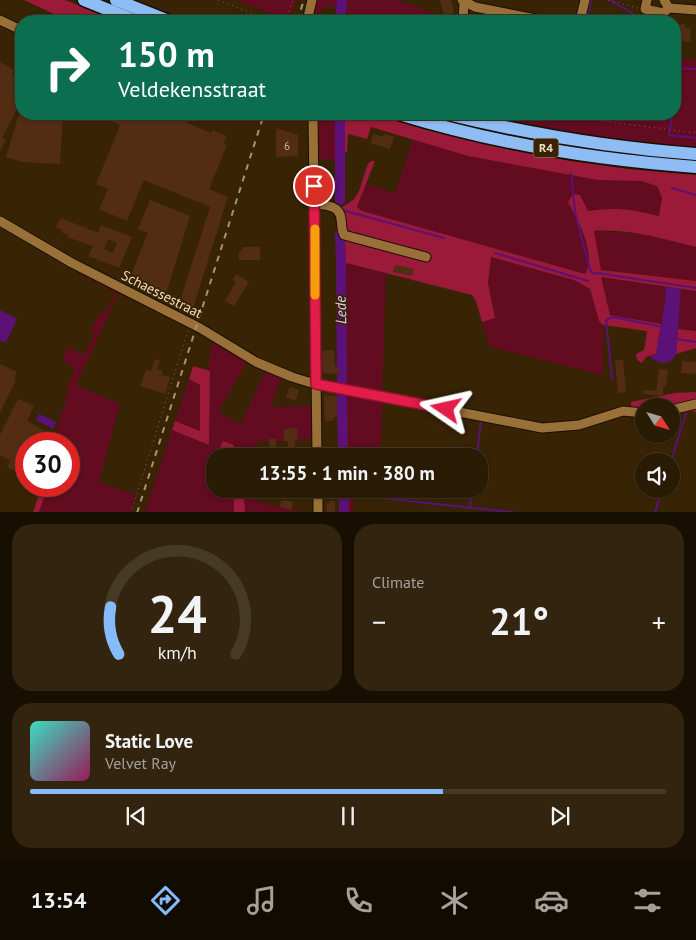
<!DOCTYPE html>
<meta charset="utf-8">
<style>
:root{--surface:#2a1b04;--page:#32240e;--text:#f1f3f6;--muted:#a5a19a;--line:#463926;--accent:#86bbfb}
body{margin:0;font-family:"PT Sans",sans-serif;background:var(--page);color:var(--text);height:100vh;display:flex;flex-direction:column;font-size:19px;white-space:nowrap}
*{box-sizing:border-box;margin:0}
p{font-size:16px;color:var(--muted)}
.icon{flex:none;width:28px;height:28px;fill:none;stroke:currentColor;stroke-width:2;stroke-linecap:round;stroke-linejoin:round}
.map{position:relative;height:512px;overflow:hidden}
.side{display:flex;flex-direction:column;gap:12px;padding:12px;background:#170f02;flex:1}
.side>*{flex:none}
.hud{position:absolute;left:15px;top:15px;width:666px;height:105px;border-radius:20px;box-shadow:0 1px 4px #0004,0 0 0 1px var(--line);background:#0b6e4f;color:#fff;overflow:hidden}
.needle{width:32px;rotate:127deg}
.fabs{position:absolute;left:635px;top:398px;display:grid;gap:10px}
.fabs a{display:grid;place-items:center;width:45px;height:45px;border-radius:50%;background:var(--surface);box-shadow:0 1px 4px #0004,0 0 0 1px var(--line);font-size:25px}
.speed{position:absolute;left:15px;top:432px;display:flex;gap:10px;font-size:25px;font-weight:700;text-align:center}
.speed>*{display:grid;place-content:center;width:65px;height:65px;border-radius:50%;background:var(--surface);box-shadow:0 1px 4px #0004,0 0 0 1px var(--line);line-height:1}
.speed .limit{border:8px solid #d22;background:#fff;color:#111}
.pin{position:absolute;display:grid;place-items:center;width:42px;height:42px;color:#fff;margin:-21px;border:2px solid #fff;border-radius:50%;box-shadow:0 1px 5px #0007}
.me{position:absolute;width:55px;margin:-28px;rotate:281deg;stroke-linejoin:round;filter:drop-shadow(0 0 4px #0008)}
.turn{display:flex;align-items:center;gap:18px;height:105px;padding:0 20px;font-size:22px}
.turn .icon{width:65px;height:65px;stroke-width:2.5}
.turn b{display:block;font-size:35px;line-height:42px}
.big{font-size:38px;font-weight:600;line-height:1.1}
.side .widget{flex:1;display:flex;flex-direction:column;justify-content:center;gap:8px;min-width:0;padding:0 18px;border-radius:20px;background:var(--page)}
.side .dial{align-items:center;gap:0}
.dial svg{height:130px;overflow:visible;fill:none;stroke:var(--line);stroke-width:7;stroke-linecap:round;text-anchor:middle}
.dial text{fill:var(--text);stroke:none}
.song{display:flex;align-items:center;gap:15px}
.cover{width:60px;height:60px;border-radius:8px;background:linear-gradient(135deg,hsl(170 70% 55%),hsl(330 70% 35%))}
.played{height:5px;border-radius:2px;background:linear-gradient(90deg,var(--accent) 65%,var(--line) 65%)}
.keys{display:flex;justify-content:space-around;direction:ltr}
.heat{display:flex;justify-content:space-between;align-items:center;font-size:28px;direction:ltr}
.side .tiles{flex:1;display:grid;gap:12px;grid-template-columns:1fr 1fr}
.widget:last-child{grid-column:span 2}
.trip{position:absolute;left:206px;top:448px;width:282px;height:50px;border-radius:20px;background:var(--surface);box-shadow:0 1px 4px #0004,0 0 0 1px var(--line);font-weight:600;line-height:50px;text-align:center}
.tabs{display:flex;height:80px;justify-content:space-around;align-items:center;background:#110b02;color:var(--muted)}
.tabs .icon{width:35px;height:35px}
.tabs .on{color:var(--accent)}
.tabs b{font-size:22px;color:var(--text)}
.map>svg:first-child{display:block}
</style>
<div class="map">
<svg width="696" height="513" viewBox="0 0 696 513">
<rect width="100%" height="100%" fill="#382405"/>
<path fill="#620b21" d="M 241,0 L 296,0 L 290,21 L 276,21 L 277,16 L 240,2 Z
M 314,0 L 396,0 L 457,21 L 343,21 L 346,11 L 326,5 L 324,10 L 317,14 L 312,12 Z
M 675,59 L 696,60 L 696,148 L 595,136 L 478,114 L 630,114 L 653,117 L 656,114 L 675,114 Z
M 317,114 L 326,114 L 339,117 L 338,160 L 317,159 Z
M 413,139 L 468,156 L 598,180 L 641,181 L 657,186 L 662,198 L 659,216 C 632,209 615,207 588,211 L 583,204 L 568,202 C 578,223 596,251 585,274 L 362,211 L 357,207 L 366,184 L 395,193 Z
M 594,231 L 645,234 L 696,247 L 696,281 L 601,270 Z
M 491,257 L 574,280 L 590,289 L 599,321 L 603,325 L 603,375 L 490,347 L 482,322 L 495,318 L 488,283 Z
M 338,261 L 386,274 L 382,394 L 338,386 Z
M 83,273 L 119,292 L 76,385 L 120,404 L 99,482 L 136,495 L 131,512 L 39,513 L 48,486 L 69,486 L 69,444 L 51,444 L 58,427 L 60,414 L 66,406 L 65,400 L 69,392 L 66,391 L 75,368 L 62,360 L 68,347 L 84,355 L 95,334 L 90,332 L 101,311 L 105,313 L 116,293 L 81,275 Z
M 601,277 L 666,287 L 665,303 L 661,324 L 610,315 Z
M 681,289 L 696,291 L 696,331 L 678,329 Z
M 212,342 L 247,362 L 218,412 L 241,424 L 265,371 L 281,378 L 271,407 L 311,406 L 312,439 L 257,442 L 257,456 L 230,456 L 234,445 L 223,441 C 213,460 215,467 215,489 L 260,489 L 258,502 L 302,512 L 245,512 L 244,499 L 234,496 L 234,512 L 145,513 L 172,430 L 209,445 L 210,371 L 208,370 Z
M 189,379 L 200,384 L 200,431 L 175,421 Z
M 340,392 L 383,399 L 380,456 L 341,456 Z
M 341,489 L 379,489 L 378,498 L 354,495 L 353,512 L 342,512 Z"/>
<path fill="#9b1939" d="M 24,0 L 65,0 L 119,21 L 69,21 Z
M 326,114 L 370,114 L 508,149 L 565,160 L 628,169 L 696,175 L 696,247 C 663,239 628,228 594,231 L 601,270 L 696,281 L 696,291 L 601,277 L 610,315 L 661,324 L 656,354 L 646,357 L 642,363 L 637,360 L 636,354 L 644,350 L 647,331 L 603,325 L 599,321 L 590,289 L 574,280 L 491,257 L 488,283 L 495,318 L 482,322 L 476,301 L 472,295 L 338,261 L 336,209 C 362,201 359,187 368,164 L 371,161 L 375,161 L 357,207 L 362,211 L 585,274 C 597,253 578,221 568,202 L 573,194 L 580,195 L 588,211 C 615,207 632,209 659,216 L 662,198 L 657,186 L 641,181 L 598,180 L 468,156 L 371,127 L 367,139 L 348,134 L 347,152 L 338,153 L 339,117 Z
M 678,329 L 696,331 L 696,348 L 676,354 Z
M 193,366 L 210,371 L 209,445 L 172,430 L 175,421 L 200,431 L 200,385 L 189,379 Z
M 696,392 L 696,412 L 671,406 L 644,406 L 644,410 L 631,409 L 631,402 L 675,393 Z
M 223,441 L 234,445 L 230,456 L 216,456 Z
M 42,486 L 48,486 L 39,512 L 33,512 Z
M 234,496 L 244,498 L 245,512 L 234,512 Z"/>
<path fill="#5c1178" d="M 666,287 L 681,289 L 676,354 C 670,366 658,365 650,356 L 656,354 L 665,303 Z
M 0,310 L 17,319 L 6,342 L 4,342 L 0,341 Z
M 39,414 L 56,422 L 53,429 L 36,420 Z"/>
<g fill="none" stroke-linecap="round" stroke-linejoin="round">
<path stroke="#5c1178" stroke-width="2" d="M 610,0 L 635,15 L 665,20
M 586,21 L 591,0
M 675,68 L 696,69
M 675,87 L 677,68
M 672,114 L 669,135 L 696,138
M 571,173 L 575,212 L 590,270 L 594,274 L 597,273 L 696,288
M 672,188 L 696,195
M 342,210 L 444,238
M 495,253 L 588,281
M 676,339 L 696,342
M 612,379 L 606,320 L 613,317 L 663,327
M 477,456 L 481,420
M 671,461 L 687,410
M 344,494 L 519,513
M 470,507 L 472,489
M 655,513 L 662,489"/>
<path stroke="#5c1178" stroke-width="10" d="M 340,21 L 342,0
M 340,200 L 340,114
M 340,234 L 341,264 L 342,386
M 342,392 L 343,456
M 344,489 L 344,513"/>
</g>
<path fill="#522d14" fill-rule="evenodd" d="M 440,0 L 451,0 L 454,13 L 444,16 Z
M 679,24 L 685,24 L 685,28 L 690,28 L 691,42 L 678,41 Z
M 0,62 L 14,70 L 12,74 L 21,79 L 21,108 L 18,107 L 2,138 L 6,140 L 0,151 Z
M 19,114 L 63,114 L 60,164 L 22,162 L 6,157 Z
M 94,114 L 111,114 L 123,118 L 125,114 L 165,114 L 176,118 L 178,114 L 189,114 L 185,122 L 211,133 L 212,130 L 227,136 L 223,144 L 227,145 L 209,189 L 228,197 L 192,311 L 178,307 L 210,207 L 144,180 L 127,221 L 99,209 L 108,189 L 96,184 L 120,125 Z
M 276,128 L 298,135 L 298,156 L 276,157 Z
M 373,134 L 383,137 L 384,134 L 394,137 L 390,149 L 370,143 Z
M 150,200 L 190,216 L 165,297 L 128,282 L 148,233 L 138,229 Z
M 61,218 L 98,233 L 101,225 L 132,237 L 119,268 L 88,256 L 93,246 L 67,237 L 68,235 L 61,232 L 62,230 L 56,227 ZM 108,239 L 117,243 L 113,253 L 104,249 Z
M 242,247 L 260,247 L 260,260 L 239,260 L 239,251 L 242,251 Z
M 397,265 L 414,269 L 412,276 L 393,272 L 394,267 Z
M 236,274 L 249,282 L 234,306 L 225,301 L 236,282 L 233,280 Z
M 334,350 L 335,366 L 339,368 L 339,372 L 338,374 L 323,373 L 322,351 Z
M 155,359 L 160,361 L 157,369 L 163,371 L 161,375 L 170,377 L 165,394 L 140,386 L 146,370 L 151,371 Z
M 615,360 L 623,360 L 626,392 L 618,393 Z
M 682,361 L 696,362 L 696,374 L 681,373 Z
M 0,364 L 17,372 L 14,379 L 16,380 L 0,413 Z
M 659,369 L 668,370 L 666,387 L 663,386 L 663,396 L 643,394 L 644,390 L 656,391 Z
M 290,387 L 299,390 L 295,401 L 286,397 Z
M 324,395 L 337,396 L 337,415 L 335,415 L 335,418 L 333,418 L 333,421 L 325,421 Z
M 18,399 L 34,406 L 27,421 L 55,436 L 51,444 L 26,444 L 26,477 L 7,467 L 10,460 L 0,455 L 0,435 Z
M 297,428 L 298,439 L 295,439 L 296,456 L 288,456 L 288,441 L 284,441 L 284,429 Z
M 269,439 L 276,439 L 276,456 L 271,456 Z
M 298,489 L 305,489 L 305,499 L 298,499 Z
M 285,500 L 293,502 L 291,510 L 280,507 L 281,501 Z
M 330,501 L 335,501 L 335,513 L 327,513 L 326,503 L 330,503 Z"/>
<g fill="none" stroke-linecap="round" stroke-linejoin="round">
<g stroke="#1b0f01" stroke-width="11">
<path id="minor" d="M 462,0 L 475,7 L 546,21
M 647,0 L 645,9 L 663,13 L 669,8
M 664,0 L 669,8 L 696,10
M 0,20 L 21,30
M 307,21 L 312,0
M 463,21 L 464,2
M 580,21 L 585,0
M 313,114 L 317,456
M 314,204 C 325,205 340,205 341,219 C 342,225 341,229 344,235 L 426,257
M 0,221 L 72,263 L 200,328 L 256,362 L 292,377 L 315,384 L 542,428 L 579,425 L 623,411 L 644,413
M 671,410 L 696,404
M 318,489 L 318,513"/>
</g>
<g stroke="#1b0f01" stroke-width="15">
<path id="highway" d="M 84,0 L 136,21
M 116,0 L 169,21
M 399,114 C 493,143 598,160 696,167
M 447,114 C 529,134 612,148 696,154"/>
</g>
<path stroke="#7c6749" stroke-width="1" stroke-dasharray="1 4" stroke-linecap="butt" d="M 218,0 L 271,21
M 608,0 L 638,8
M 285,21 L 293,0
M 550,114 L 696,133
M 131,513 L 188,330"/>
<use href="#minor" stroke="#997138" stroke-width="9"/>
<use href="#highway" stroke="#8ebdf6" stroke-width="12"/>
<path stroke="#a89275" stroke-width="2" stroke-dasharray="6 6" stroke-linecap="butt" d="M 297,21 L 304,0
M 137,513 L 264,114"/>
</g>
<g fill="none" stroke-linecap="round" stroke-linejoin="round">
<g stroke="#92132f" stroke-width="12">
<path id="route" d="M 314,186 L 316,384 L 446,409"/>
</g>
<use href="#route" stroke="#e11d48" stroke-width="9"/>
<path stroke="#f59e0b" stroke-width="9" d="M 315,229 L 315,295"/>
</g>
<g text-anchor="middle" stroke-width="4" stroke-linejoin="round" paint-order="stroke">
<g font-size="11" fill="#cab095">
<text x="287" y="150">6</text>
</g>
<rect fill="#382405" stroke="#baa588" stroke-width="1" x="533.5" y="138.5" width="25" height="19" rx="4"/>
<g font-size="12" font-weight="bold" fill="#f2dcc0">
<text x="546" y="152">R4</text>
</g>
<g font-size="14" fill="#f2dcc0" stroke="#382405">
<text transform="translate(162 294) rotate(27)" y="5">Schaessestraat</text>
</g>
<g font-size="15" font-style="italic" fill="#e6c5f8" stroke="#382405">
<text transform="translate(341 310) rotate(-91)" y="5">Lede</text>
</g>
</g>
</svg>
<div class="fabs">
<a><svg class="needle" viewBox="-14 -14 28 28"><path d="M0-13l5 13h-10z" fill="#e53935"/><path d="M0 13l5-13h-10z" fill="#a5a19a"/></svg></a>
<a><svg class="icon" aria-label="sound" viewBox="0 0 24 24"><path d="M4 9h4l5-4v14l-5-4H4zM17 9q2 3 0 6"/></svg></a>
</div>
<div class="speed"><div class="limit">30</div></div>
<div class="pin" style="left:314px;top:186px;background:#d93025"><svg class="icon" aria-label="arrive" viewBox="0 0 24 24"><path d="M6 21V4h12l-3 4 3 4H6"/></svg></div>
<svg class="me" style="left:446px;top:409px" viewBox="-20 -20 40 40"><path d="M0-17L14 15 0 8-14 15z" fill="#e11d48" stroke="#fff" stroke-width="4"/></svg>
<div class="trip">13:55 · 1 min · 380 m</div>
<div class="hud">
<div class="turn"><svg class="icon" aria-label="right" viewBox="0 0 24 24"><path d="M7 20v-9h11M14 6l5 5-5 5"/></svg><div><b>150 m</b>Veldekensstraat</div></div>
</div>
</div>
<section class="side">
<div class="tiles">
<div class="widget dial"><svg viewBox="0 0 100 80">
<path d="M14 69A42 42 0 1 1 86 69"/>
<path d="M14 69A42 42 0 0 1 9 40" stroke="#86bbfb"/>
<text x="50" y="56" font-size="32" font-weight="700">24</text>
<text x="50" y="72" font-size="11">km/h</text>
</svg></div>
<div class="widget"><p>Climate</p>
<div class="heat"><a>−</a><b class="big">21°</b><a>+</a></div>
</div>
<div class="widget">
<div class="song"><i class="cover"></i><div><b>Static Love</b><p>Velvet Ray</p></div></div>
<div class="played"></div>
<div class="keys"><svg class="icon" aria-label="previous" viewBox="0 0 24 24"><path d="M18 5L8 12l10 7zM5 5v14"/></svg><svg class="icon" aria-label="pause" viewBox="0 0 24 24"><path d="M8 5v14M16 5v14"/></svg><svg class="icon" aria-label="next" viewBox="0 0 24 24"><path d="M6 5l10 7-10 7zM19 5v14"/></svg></div>
</div>
</div>
</section>
<nav class="tabs">
<b>13:54</b>
<svg class="icon on" aria-label="directions" viewBox="0 0 24 24"><path d="M12 3l9 9-9 9-9-9zM9 14v-3h6M13 9l2 2-2 2"/></svg>
<svg class="icon" aria-label="music" viewBox="0 0 24 24"><path d="M9 18V5l10-2v13"/><circle cx="6" cy="18" r="3"/><circle cx="16" cy="16" r="3"/></svg>
<svg class="icon" aria-label="phone" viewBox="0 0 24 24"><path d="M5 4h4l2 5-3 2q2 4 5 5l2-3 5 2v4C11 20 4 13 5 4z"/></svg>
<svg class="icon" aria-label="climate" viewBox="0 0 24 24"><path d="M12 3v18M4 7l16 10M4 17L20 7"/></svg>
<svg class="icon" aria-label="car" viewBox="0 0 24 24"><path d="M5 17H2v-5l4-1 3-4h7l3 4 3 1v5h-3M9 17h6M6 11h13"/><circle cx="7" cy="17" r="2"/><circle cx="17" cy="17" r="2"/></svg>
<svg class="icon" aria-label="filters" viewBox="0 0 24 24"><path d="M4 7h16M4 17h16"/><circle cx="9" cy="7" r="2"/><circle cx="15" cy="17" r="2"/></svg>
</nav>
